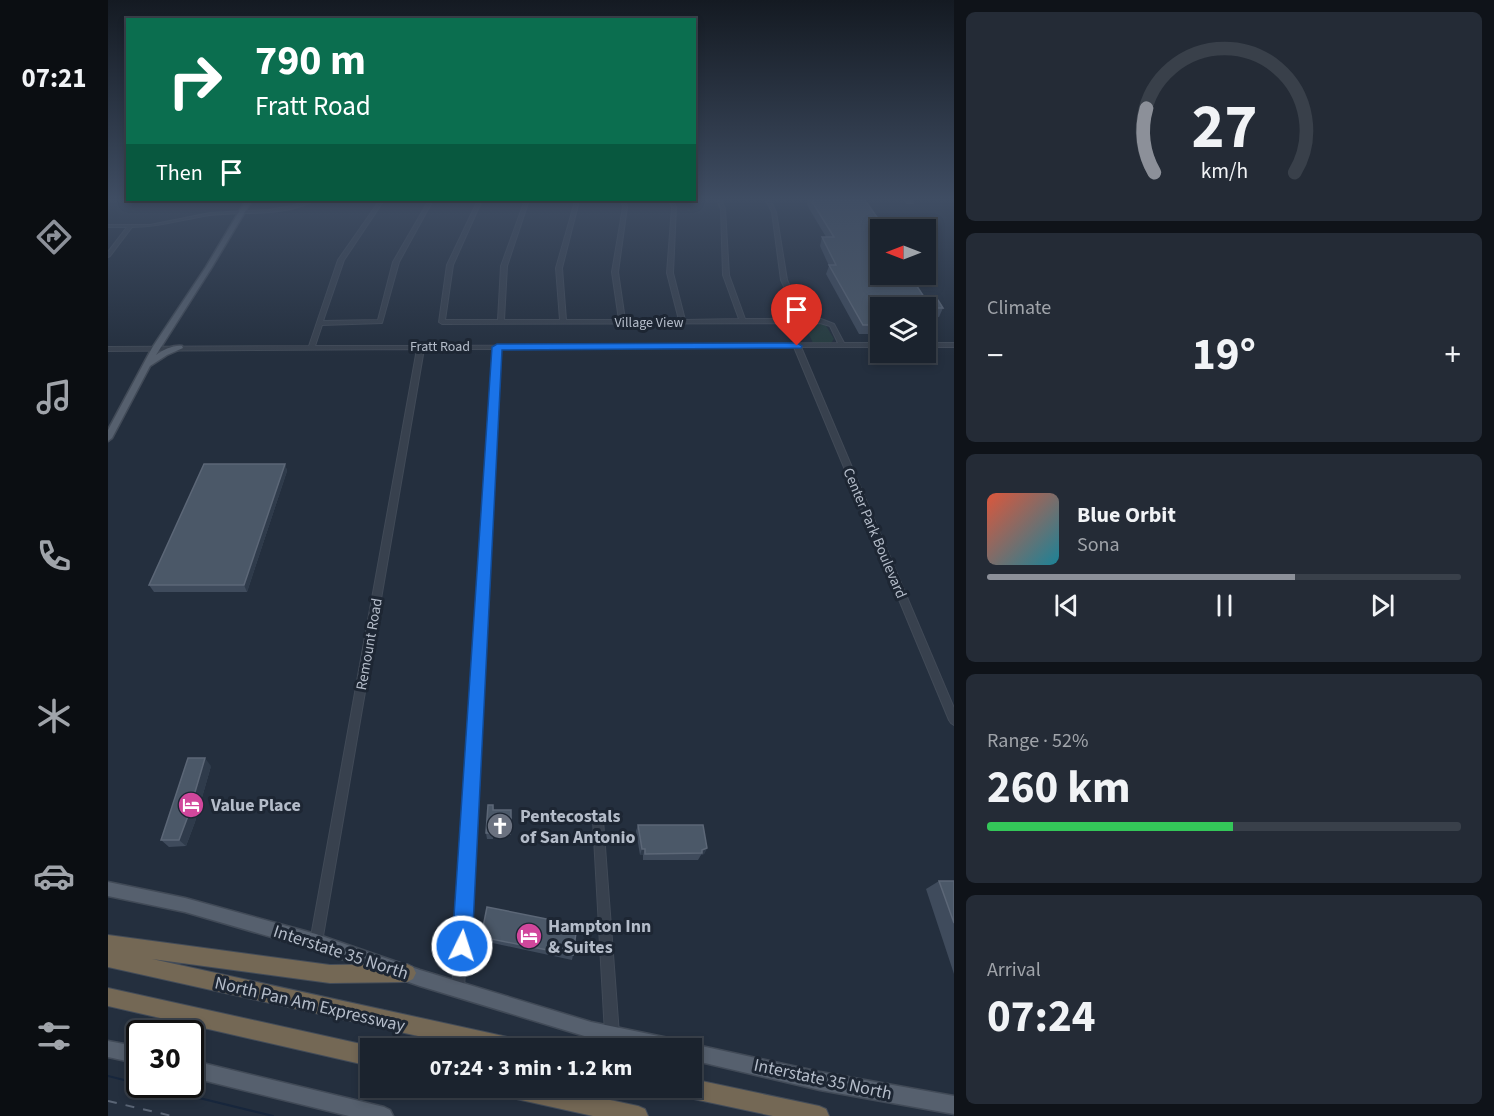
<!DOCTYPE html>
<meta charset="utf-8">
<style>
:root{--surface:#1b232e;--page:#242b36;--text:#f1f3f6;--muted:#a0a4aa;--line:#39404a;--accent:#8c9099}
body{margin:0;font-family:"Source Sans 3",sans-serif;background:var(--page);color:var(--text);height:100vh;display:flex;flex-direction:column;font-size:22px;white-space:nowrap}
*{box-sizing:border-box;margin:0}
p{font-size:20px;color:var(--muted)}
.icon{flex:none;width:33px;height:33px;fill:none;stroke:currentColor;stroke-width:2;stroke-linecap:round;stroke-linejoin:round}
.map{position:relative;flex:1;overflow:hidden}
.sheet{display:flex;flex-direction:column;gap:12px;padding:12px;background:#0f1319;width:540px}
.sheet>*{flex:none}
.top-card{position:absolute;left:18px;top:18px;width:570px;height:183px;border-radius:0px;box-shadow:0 3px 9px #0003,0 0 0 2px var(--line);background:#0b6e4f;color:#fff;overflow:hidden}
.needle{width:39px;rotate:270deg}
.buttons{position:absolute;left:762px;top:219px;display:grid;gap:12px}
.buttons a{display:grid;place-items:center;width:66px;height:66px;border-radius:0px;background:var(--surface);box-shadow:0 3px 9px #0003,0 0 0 2px var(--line);font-size:30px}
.speed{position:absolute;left:18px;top:1020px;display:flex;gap:12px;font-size:30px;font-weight:700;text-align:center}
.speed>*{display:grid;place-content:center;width:78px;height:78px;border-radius:50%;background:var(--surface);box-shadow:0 3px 9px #0003,0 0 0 2px var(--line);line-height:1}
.speed .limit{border:3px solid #111;border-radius:9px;background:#fff;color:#111}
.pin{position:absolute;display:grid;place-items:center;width:51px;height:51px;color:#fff;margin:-62px -26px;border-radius:50% 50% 50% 0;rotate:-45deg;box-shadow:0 0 6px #0007}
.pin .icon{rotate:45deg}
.me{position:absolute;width:66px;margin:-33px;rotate:4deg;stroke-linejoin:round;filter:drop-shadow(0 0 4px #0008)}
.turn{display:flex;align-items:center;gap:21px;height:126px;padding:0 30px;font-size:27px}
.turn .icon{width:78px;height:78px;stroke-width:2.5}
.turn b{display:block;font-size:42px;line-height:51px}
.then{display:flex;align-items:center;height:57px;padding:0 30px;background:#0003;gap:12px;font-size:22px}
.big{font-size:45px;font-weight:700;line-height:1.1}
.sheet .card{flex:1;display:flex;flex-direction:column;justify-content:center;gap:9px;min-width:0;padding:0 21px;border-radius:9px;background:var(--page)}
.sheet .dial{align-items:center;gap:0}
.dial svg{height:156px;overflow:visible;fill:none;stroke:var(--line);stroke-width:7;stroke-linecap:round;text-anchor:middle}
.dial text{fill:var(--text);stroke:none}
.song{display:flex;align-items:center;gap:18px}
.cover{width:72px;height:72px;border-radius:9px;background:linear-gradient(135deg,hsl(10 70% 55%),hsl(190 70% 35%))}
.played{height:6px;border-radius:3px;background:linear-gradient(90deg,var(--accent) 65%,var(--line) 65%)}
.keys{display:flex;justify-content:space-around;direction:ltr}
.heat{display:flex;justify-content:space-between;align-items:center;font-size:33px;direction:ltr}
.charge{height:9px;border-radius:4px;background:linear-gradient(90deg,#34c759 52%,var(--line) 0)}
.trip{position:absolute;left:252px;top:1038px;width:342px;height:60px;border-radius:0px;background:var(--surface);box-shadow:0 3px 9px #0003,0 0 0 2px var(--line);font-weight:700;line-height:60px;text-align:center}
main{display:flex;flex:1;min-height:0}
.dock{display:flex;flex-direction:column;width:108px;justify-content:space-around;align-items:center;background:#0b0e12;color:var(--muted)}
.dock .icon{width:42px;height:42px}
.dock .on{color:var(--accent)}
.dock b{font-size:27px;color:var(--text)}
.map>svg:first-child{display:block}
</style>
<main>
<nav class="dock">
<b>07:21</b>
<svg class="icon on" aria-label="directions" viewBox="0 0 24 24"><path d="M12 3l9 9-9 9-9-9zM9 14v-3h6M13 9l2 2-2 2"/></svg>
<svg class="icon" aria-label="music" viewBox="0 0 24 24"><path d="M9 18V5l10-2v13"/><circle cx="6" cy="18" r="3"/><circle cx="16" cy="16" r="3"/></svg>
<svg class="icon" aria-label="phone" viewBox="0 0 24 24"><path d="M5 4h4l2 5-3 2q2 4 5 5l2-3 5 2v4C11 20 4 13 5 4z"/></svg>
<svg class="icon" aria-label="climate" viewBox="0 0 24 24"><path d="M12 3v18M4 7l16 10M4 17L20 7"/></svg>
<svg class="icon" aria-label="car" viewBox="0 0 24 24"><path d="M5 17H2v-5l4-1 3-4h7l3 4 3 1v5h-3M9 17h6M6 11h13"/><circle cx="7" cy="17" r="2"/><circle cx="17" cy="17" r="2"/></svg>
<svg class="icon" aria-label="filters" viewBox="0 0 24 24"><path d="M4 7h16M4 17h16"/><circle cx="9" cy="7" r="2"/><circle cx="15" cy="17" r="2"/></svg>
</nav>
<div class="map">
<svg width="846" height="1116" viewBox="0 0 846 1116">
<rect width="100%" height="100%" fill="#242f3e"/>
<path fill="#263c3f" d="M 696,324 L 717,324 L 726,339 L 723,343 L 705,343 Z"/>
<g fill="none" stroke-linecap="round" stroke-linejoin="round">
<path stroke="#17263c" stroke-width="2" d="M 0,1076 L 32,1084
M 34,1084 L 165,1116"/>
<g stroke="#414a57" stroke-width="2">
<path id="minor" d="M 201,200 L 207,200 C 176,217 137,211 102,215 C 75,219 53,227 24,227 L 2,256 L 0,257 L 0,252 L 19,227 L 0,227 L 0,225 L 42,225 L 102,213 L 160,210 L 184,206 Z
M 272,200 L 276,200 L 236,260 L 215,321 L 270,320 L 285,262 L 321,200 L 325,200 L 291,262 L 274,323 L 214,325 L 207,346 L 310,346 L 313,344 L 316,346 L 730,343 L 722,326 L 712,323 L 334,324 L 331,322 L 339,265 L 370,200 L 374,200 L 345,265 L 337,320 L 390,320 L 393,266 L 417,200 L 421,200 L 399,266 L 396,320 L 452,320 L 448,268 L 466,205 L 466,200 L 470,200 L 470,205 L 454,268 L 458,320 L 511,320 L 504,272 L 515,207 L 513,200 L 517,200 L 519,207 L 510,272 L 517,320 L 571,320 L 559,273 L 564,207 L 561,200 L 565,200 L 568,207 L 565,273 L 577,320 L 631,319 L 615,275 L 613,209 L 609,200 L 613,200 L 617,209 L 621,275 L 637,319 L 691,319 L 673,280 L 664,212 L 658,200 L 662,200 L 668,212 L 679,280 L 697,319 L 713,319 L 726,324 L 736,343 L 772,343 L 772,347 L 693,347 L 846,708 L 846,725 L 843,723 L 841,720 L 686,347 L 392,349 L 356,989 L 354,993 L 350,995 L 346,993 L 344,989 L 386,349 L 316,349 L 214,942 L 212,946 L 208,948 L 204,946 L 202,942 L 309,349 L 0,351 L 0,347 L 201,346 L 230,260 Z
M 818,343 L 846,343 L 846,347 L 818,347 Z
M 490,815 L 494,816 L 495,820 L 511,1034 L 509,1039 L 504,1041 L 499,1039 L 497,1034 L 485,820 L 486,816 Z"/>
</g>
<g stroke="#414a57" stroke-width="3">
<path id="major" d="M 138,200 L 144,200 L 104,267 L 48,355 C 55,350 65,345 74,346 L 75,348 L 59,355 L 42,366 L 4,438 L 0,441 L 0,430 L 44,348 L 98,267 Z
M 0,882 L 77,898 L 208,934 L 312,970 L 483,1022 L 570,1040 L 576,1042 L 578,1047 L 584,1044 L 712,1072 L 846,1096 L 846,1114 L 712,1090 L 584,1060 L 584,1048 L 532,1048 L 483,1038 L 312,986 L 208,950 L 77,912 L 0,896 Z
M 0,1041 L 32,1047 L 32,1064 L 0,1057 Z
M 82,1060 L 276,1107 L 282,1110 L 285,1116 L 241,1116 L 82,1077 Z"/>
</g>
<g stroke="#434c59" stroke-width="2">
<path id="highway" d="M 0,935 L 222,965 L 299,964 L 305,967 L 308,973 L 305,979 L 299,982 L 222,983 L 44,959 L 404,1038 L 411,1041 L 414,1048 L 364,1048 L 0,967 Z
M 0,988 L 262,1046 L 267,1048 L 262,1048 L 262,1066 L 0,1006 Z
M 584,1079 L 711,1106 L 718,1109 L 721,1116 L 665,1116 L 581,1098 L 574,1095 L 571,1088 L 584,1088 Z
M 394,1088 L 446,1088 L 530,1106 L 537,1109 L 540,1116 L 485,1116 L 404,1098 L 397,1095 Z"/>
</g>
<use href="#minor" fill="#38414e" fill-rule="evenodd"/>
<use href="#major" fill="#56606e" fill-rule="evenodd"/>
<use href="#highway" fill="#746855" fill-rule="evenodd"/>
<path stroke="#5a6575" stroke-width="2" stroke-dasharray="9 9" stroke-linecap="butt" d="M 0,1101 L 64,1116"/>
</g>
<path fill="#3f4b5c" d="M 700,200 L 757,200 L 772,274 L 818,300 L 835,308 L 831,317 L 818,317 L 818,308 L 772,308 L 772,334 L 751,334 L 718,274 L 721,266 L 712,246 L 714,237 L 718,237 L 699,205 Z
M 795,200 L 807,200 L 806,204 L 798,204 Z
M 177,464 L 179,471 L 139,592 L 46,592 L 41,585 Z
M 103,766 L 87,822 L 78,846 L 61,847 L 53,840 Z
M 385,805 L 386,810 L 404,817 L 403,835 L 385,835 L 385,839 L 379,839 L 378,833 Z
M 530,825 L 599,848 L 596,854 L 593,855 L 590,860 L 535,860 L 535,855 L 532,855 L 528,831 Z
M 831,881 L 846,881 L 846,974 L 818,889 Z
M 373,937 L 465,955 L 464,960 L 375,941 Z"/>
<path fill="#2f3b4b" d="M 177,464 L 179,471 L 139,592 L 136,585 Z
M 97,758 L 103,766 L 87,822 L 78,846 L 71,840 Z
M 599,848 L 596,854 L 593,855 L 594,850 Z
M 534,849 L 537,849 L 535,855 L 532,855 Z"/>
<path fill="#4b5868" stroke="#5c6777" stroke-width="1.5" d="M 703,200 L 757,200 L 778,230 L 772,230 L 772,274 L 801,274 L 818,300 L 830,300 L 835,308 L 801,308 L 797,302 L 767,302 L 772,311 L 772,325 L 755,325 L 721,265 L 728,265 L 714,237 L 726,237 Z
M 96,464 L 177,464 L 136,585 L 41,585 Z
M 80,758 L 97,758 L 80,816 L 71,840 L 53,840 Z
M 380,805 L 385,805 L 385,810 L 403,810 L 403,829 L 384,829 L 384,833 L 378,833 Z
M 530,825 L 595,825 L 599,848 L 594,850 L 594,853 L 537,854 L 537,849 L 534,849 Z
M 831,881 L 846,881 L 846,923 Z
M 379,907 L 469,925 L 465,955 L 373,937 Z"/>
<linearGradient id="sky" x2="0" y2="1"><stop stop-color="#141a22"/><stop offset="0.56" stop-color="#3f4d63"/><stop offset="1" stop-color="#3f4d63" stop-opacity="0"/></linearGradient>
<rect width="846" height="356" fill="url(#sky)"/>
<path fill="#1a73e8" stroke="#114b97" stroke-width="1.5" d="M 689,343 L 694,346 L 693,348 L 394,350 L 364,946 L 361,953 L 354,956 L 346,953 L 344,946 L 384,347 L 389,344 Z"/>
<defs>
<g id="hotel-disc" transform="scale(1.35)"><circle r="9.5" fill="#d1479c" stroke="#1d2633"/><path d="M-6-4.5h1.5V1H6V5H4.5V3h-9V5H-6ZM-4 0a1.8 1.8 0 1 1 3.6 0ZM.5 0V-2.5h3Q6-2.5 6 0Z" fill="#fff"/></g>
<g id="church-disc" transform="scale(1.35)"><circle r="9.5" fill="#6b7280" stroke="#1d2633"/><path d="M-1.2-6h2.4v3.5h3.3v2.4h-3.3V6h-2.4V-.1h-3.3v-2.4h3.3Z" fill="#fff"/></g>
</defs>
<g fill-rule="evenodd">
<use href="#hotel-disc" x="83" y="805"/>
<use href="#church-disc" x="392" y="826"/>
<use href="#hotel-disc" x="421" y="936"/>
</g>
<g text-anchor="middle" stroke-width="6" stroke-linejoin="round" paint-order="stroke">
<g font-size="14" fill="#b4bcc9" stroke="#1d2633">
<text x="541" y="327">Village View</text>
<text x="332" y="351">Fratt Road</text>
</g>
<g font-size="15" fill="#b4bcc9" stroke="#1d2633">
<text transform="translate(767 533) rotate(67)" y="5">Center Park Boulevard</text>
<text transform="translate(261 644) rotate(-80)" y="5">Remount Road</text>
</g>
<g font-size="18" font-weight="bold" fill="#b4bcc9" stroke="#1d2633" text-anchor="start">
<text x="103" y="811">Value Place</text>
<text x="412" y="822">Pentecostals<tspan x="412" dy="21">of San Antonio</tspan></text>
<text x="440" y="932">Hampton Inn<tspan x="440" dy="21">&amp; Suites</tspan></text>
</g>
<g font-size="18" fill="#b4bcc9" stroke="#1d2633">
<text transform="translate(233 952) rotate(18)" y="6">Interstate 35 North</text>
<text transform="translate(202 1004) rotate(13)" y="6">North Pan Am Expressway</text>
<text transform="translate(715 1079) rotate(12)" y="6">Interstate 35 North</text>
</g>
</g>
</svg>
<div class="buttons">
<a><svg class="needle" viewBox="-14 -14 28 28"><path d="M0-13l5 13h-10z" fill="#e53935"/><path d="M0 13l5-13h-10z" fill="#a0a4aa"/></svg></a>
<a><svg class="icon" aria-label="layers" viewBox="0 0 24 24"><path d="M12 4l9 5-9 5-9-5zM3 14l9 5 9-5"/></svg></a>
</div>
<div class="speed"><div class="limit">30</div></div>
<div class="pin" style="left:689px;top:346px;background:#d93025"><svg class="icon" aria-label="arrive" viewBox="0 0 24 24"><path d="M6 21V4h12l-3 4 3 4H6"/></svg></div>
<svg class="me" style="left:354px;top:946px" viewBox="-20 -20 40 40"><circle r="17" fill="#1a73e8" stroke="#fff" stroke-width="3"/><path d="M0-11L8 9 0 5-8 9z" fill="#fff"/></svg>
<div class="trip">07:24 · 3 min · 1.2 km</div>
<div class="top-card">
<div class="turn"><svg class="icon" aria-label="right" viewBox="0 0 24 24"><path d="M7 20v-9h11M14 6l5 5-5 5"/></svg><div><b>790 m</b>Fratt Road</div></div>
<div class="then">Then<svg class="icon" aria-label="arrive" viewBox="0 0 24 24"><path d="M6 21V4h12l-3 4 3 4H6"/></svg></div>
</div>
</div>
<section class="sheet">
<div class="card dial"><svg viewBox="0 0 100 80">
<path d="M14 69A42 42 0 1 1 86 69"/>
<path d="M14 69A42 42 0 0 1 10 36" stroke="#8c9099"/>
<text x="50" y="56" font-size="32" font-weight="700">27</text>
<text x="50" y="72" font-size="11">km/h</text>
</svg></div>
<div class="card"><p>Climate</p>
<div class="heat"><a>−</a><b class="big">19°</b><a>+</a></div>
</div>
<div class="card">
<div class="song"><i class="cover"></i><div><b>Blue Orbit</b><p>Sona</p></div></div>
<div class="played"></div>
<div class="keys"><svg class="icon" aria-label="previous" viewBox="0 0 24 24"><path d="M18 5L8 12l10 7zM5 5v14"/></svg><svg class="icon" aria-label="pause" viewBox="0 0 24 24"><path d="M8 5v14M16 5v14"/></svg><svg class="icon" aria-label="next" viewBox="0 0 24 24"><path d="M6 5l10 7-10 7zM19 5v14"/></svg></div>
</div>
<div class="card"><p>Range · 52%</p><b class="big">260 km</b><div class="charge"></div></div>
<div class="card"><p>Arrival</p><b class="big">07:24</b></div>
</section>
</main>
